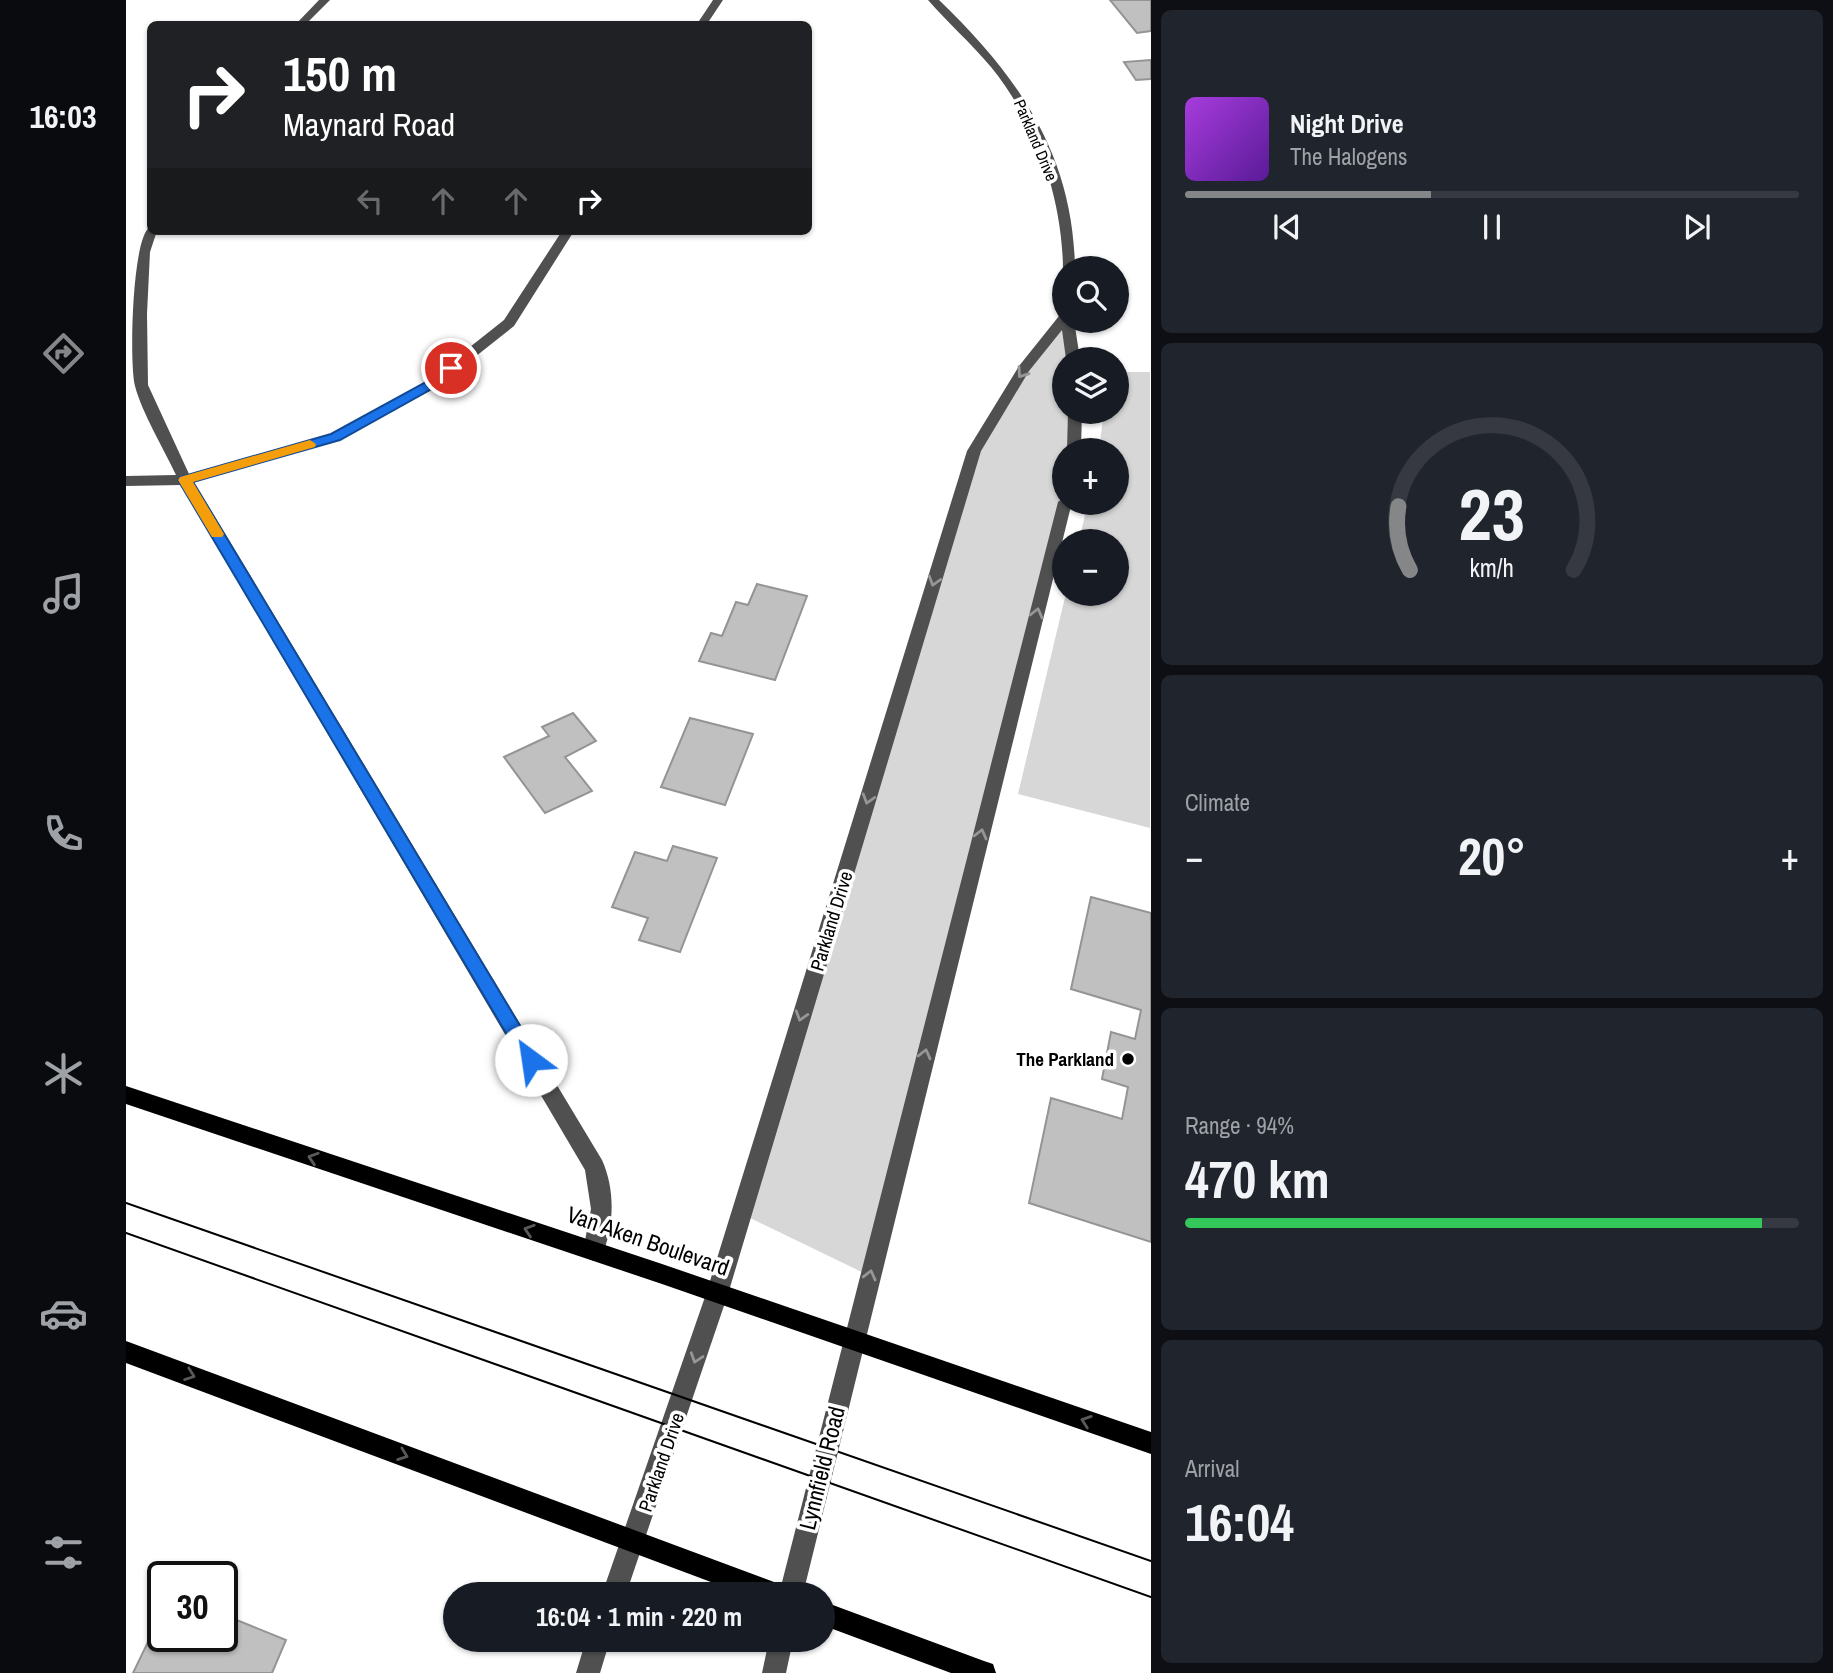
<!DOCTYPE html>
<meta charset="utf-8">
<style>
:root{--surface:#171b24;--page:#20242c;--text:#f1f3f6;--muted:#9ea1a6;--line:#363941;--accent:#858687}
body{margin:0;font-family:"Archivo Narrow",sans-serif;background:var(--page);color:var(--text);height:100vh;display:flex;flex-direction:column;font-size:26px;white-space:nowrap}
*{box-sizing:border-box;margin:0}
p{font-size:23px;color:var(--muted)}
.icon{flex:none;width:38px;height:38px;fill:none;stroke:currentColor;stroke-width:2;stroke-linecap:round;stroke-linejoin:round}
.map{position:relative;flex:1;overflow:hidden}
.drawer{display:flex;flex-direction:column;gap:10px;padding:10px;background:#0d0f14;width:682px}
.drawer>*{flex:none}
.top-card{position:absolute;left:21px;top:21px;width:665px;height:214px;border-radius:10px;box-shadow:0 2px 5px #0004;background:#202124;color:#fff;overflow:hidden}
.tools{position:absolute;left:926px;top:256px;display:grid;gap:14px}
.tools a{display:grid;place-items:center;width:77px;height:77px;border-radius:50%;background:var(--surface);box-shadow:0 2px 5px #0004;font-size:35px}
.speed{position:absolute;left:21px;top:1561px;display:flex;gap:14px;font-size:35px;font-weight:700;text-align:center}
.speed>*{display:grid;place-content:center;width:91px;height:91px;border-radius:50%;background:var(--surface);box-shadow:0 2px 5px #0004;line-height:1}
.speed .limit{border:4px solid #111;border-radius:10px;background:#fff;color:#111}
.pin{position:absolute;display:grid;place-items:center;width:60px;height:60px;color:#fff;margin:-30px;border:4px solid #fff;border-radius:50%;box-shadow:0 2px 7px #0007}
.me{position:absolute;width:77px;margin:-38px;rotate:329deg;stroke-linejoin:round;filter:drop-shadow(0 0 5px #0008)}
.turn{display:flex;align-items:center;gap:24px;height:147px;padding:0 21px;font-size:32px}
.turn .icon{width:91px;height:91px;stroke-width:2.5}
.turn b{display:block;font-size:49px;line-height:60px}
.lanes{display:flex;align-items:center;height:66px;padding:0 21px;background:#0003;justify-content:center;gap:35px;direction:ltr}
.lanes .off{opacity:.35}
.big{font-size:52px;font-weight:800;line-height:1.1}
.drawer .tile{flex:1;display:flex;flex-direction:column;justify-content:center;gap:10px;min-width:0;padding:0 24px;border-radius:10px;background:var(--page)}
.drawer .dial{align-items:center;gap:0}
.dial svg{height:182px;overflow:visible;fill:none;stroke:var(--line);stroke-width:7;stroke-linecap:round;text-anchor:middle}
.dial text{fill:var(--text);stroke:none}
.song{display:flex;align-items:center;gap:21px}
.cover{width:84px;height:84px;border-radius:10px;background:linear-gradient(135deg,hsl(280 70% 55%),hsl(270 70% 35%))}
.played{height:7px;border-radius:4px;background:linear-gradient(90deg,var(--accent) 40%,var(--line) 40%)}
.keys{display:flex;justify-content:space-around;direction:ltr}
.heat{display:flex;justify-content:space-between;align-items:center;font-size:38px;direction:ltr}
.charge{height:10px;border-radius:5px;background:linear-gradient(90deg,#34c759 94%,var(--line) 0)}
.trip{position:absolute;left:317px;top:1582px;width:392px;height:70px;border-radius:35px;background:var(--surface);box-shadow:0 2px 5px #0004;font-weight:800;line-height:70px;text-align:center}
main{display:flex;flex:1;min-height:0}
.tabs{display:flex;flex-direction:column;width:126px;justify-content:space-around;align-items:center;background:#090b0e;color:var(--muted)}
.tabs .icon{width:49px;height:49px}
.tabs .current{color:var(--accent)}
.tabs b{font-size:32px;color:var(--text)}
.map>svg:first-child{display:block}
</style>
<main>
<nav class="tabs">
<b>16:03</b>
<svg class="icon current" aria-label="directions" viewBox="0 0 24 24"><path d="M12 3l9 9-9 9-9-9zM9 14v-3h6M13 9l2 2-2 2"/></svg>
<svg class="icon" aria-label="music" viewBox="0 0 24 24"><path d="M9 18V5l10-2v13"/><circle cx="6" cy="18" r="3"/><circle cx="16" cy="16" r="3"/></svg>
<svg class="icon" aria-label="phone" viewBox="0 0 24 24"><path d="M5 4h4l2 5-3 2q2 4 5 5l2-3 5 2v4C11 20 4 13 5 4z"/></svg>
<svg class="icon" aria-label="climate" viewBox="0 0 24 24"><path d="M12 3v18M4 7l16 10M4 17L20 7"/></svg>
<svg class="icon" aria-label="car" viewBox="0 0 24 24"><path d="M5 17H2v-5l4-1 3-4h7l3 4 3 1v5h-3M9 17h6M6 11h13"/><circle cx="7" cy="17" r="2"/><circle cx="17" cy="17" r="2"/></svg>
<svg class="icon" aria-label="filters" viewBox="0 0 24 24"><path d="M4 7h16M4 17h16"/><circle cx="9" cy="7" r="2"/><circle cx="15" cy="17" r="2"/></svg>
</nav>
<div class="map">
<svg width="1025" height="1673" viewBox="0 0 1025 1673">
<rect width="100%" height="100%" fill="#fff"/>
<path fill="#d7d7d7" d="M 938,320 L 947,359 L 938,359 L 938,411 L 949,411 L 948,450 L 938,450 L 938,502 L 744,1276 L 616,1214 L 848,451 L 880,397 Z
M 991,372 L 1024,372 L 1024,828 L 892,794 L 940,593 L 990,593 L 990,541 L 953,541 L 962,502 L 990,502 L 990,450 L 973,450 L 978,411 L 990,411 Z"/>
<path fill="#c0c0c0" stroke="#949494" stroke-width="2" d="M 984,0 L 1025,0 L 1025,31 L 1011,33 Z
M 1025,60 L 1025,79 L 1010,80 L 998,62 Z
M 631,584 L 681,596 L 649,680 L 573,661 L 585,633 L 596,636 L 610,602 L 622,605 Z
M 447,713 L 470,741 L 439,757 L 466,791 L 419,813 L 378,757 L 423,736 L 416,727 Z
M 564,718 L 627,734 L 599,805 L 535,787 Z
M 547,846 L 591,858 L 554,952 L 513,940 L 522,918 L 486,907 L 509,852 L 541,861 Z
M 965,897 L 1025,913 L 1025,1242 L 903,1203 L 925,1098 L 996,1119 L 1002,1087 L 976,1079 L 985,1032 L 1009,1039 L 1015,1010 L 945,989 Z
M 37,1611 L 37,1636 L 96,1636 L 96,1614 L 160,1640 L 146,1673 L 7,1673 Z"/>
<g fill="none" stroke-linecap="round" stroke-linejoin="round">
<path fill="#505050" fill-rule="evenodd" d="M 193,0 L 204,0 L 180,24 L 170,24 Z
M 587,0 L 597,0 L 581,24 L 571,24 Z
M 802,0 L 813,0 C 892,76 947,154 949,268 L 937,268 C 936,197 910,122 865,67 C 845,43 822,23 802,0 Z
M 24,227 L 24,231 L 31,231 L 24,252 L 21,314 L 22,385 L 63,474 L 204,434 L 301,381 L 378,320 L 436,231 L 448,231 L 388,326 L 311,387 L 214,440 L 68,482 L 476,1160 C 490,1191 488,1228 475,1258 L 468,1261 L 461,1258 L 457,1251 L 465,1209 L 459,1170 L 55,485 L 0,486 L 0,476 L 50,475 C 38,449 16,413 9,386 C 3,364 6,236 24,227 Z
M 938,315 L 938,320 L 948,320 L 954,359 L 940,359 L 936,330 L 903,371 L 855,451 L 602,1294 L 500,1594 L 476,1594 L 580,1294 L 841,451 L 893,366 L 933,316 Z
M 942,411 L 956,411 L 955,450 L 941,450 Z
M 938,497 L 938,502 L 946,502 L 677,1594 L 653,1594 L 932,502 Z
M 460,1640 L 484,1640 L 474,1673 L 450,1673 Z
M 643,1640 L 667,1640 L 660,1673 L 636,1673 Z"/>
<path fill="#000" fill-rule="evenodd" d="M 0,1086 L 536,1264 L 1025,1432 L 1025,1454 L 536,1284 L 0,1104 Z
M 0,1341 L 648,1582 L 656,1586 L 660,1594 L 617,1594 L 0,1363 Z
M 696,1601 L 858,1661 L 867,1664 L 870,1673 L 825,1673 L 696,1625 Z"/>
<path stroke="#000" stroke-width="2" d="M 0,1203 L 1025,1561
M 0,1233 L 1025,1597"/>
</g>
<defs><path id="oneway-chevron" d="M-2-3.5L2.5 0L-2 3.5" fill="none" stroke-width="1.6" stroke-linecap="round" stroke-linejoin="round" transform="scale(1.75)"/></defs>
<g stroke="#969696">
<use href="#oneway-chevron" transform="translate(896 373) rotate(125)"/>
<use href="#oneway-chevron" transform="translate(808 581) rotate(107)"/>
<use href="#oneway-chevron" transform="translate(911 613) rotate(-76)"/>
<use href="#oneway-chevron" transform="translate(742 799) rotate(107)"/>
<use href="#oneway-chevron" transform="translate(855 834) rotate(-76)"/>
<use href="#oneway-chevron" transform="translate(675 1016) rotate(107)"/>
<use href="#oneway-chevron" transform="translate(799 1054) rotate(-76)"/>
<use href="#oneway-chevron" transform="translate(744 1275) rotate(-76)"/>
<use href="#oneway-chevron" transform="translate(570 1358) rotate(108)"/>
</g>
<g stroke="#595959">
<use href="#oneway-chevron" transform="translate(187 1158) rotate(-162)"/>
<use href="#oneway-chevron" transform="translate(403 1230) rotate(-162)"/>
<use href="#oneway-chevron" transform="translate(64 1375) rotate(20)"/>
<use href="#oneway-chevron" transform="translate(960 1421) rotate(-161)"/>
<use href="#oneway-chevron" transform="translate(277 1455) rotate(20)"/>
</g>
<path fill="#1a73e8" stroke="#114b97" stroke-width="2" d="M 325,365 L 331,368 L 330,371 L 311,386 L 214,440 L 67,482 L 411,1054 L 414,1060 L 411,1065 L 405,1068 L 399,1065 L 52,480 L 54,477 L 205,434 L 302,381 Z"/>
<path fill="#f59e0b" d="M 184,440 L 190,444 L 189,447 L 67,482 L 98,534 L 96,537 L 86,537 L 52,480 L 54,477 Z"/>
<circle fill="#000" stroke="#fff" stroke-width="2.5" cx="1002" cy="1059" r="7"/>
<g text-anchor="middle" stroke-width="7" stroke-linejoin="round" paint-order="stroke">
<g font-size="16" fill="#000" stroke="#fff">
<text transform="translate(910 140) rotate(67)" y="6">Parkland Drive</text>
</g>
<g font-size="19" fill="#000" stroke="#fff">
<text transform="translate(705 921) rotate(-73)" y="7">Parkland Drive</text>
<text transform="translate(535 1462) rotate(-71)" y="7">Parkland Drive</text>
</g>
<g font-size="19" font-weight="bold" fill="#000" stroke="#fff" text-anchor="end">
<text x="988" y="1066">The Parkland</text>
</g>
<g font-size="23" fill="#000" stroke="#fff">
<text transform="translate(522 1241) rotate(19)" y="8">Van Aken Boulevard</text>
<text transform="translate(696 1468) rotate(-76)" y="8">Lynnfield Road</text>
</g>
</g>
</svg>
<div class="tools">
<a><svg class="icon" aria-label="search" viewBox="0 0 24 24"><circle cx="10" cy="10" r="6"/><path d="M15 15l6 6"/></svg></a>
<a><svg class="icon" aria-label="layers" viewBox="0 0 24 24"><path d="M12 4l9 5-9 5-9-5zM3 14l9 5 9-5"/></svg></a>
<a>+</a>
<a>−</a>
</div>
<div class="speed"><div class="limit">30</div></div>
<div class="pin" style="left:325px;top:368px;background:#d93025"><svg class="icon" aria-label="arrive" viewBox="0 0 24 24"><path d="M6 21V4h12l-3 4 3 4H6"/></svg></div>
<svg class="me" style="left:405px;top:1060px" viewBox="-20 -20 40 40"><circle r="19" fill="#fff"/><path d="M0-13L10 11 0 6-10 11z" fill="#1a73e8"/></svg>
<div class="trip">16:04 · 1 min · 220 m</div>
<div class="top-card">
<div class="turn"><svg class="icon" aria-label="right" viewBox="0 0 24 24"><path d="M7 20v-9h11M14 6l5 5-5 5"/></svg><div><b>150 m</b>Maynard Road</div></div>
<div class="lanes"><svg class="icon off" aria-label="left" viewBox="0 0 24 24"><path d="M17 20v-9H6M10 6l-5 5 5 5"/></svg><svg class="icon off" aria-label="ahead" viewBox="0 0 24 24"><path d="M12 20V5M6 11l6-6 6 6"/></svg><svg class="icon off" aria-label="ahead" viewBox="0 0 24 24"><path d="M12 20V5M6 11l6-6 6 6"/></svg><svg class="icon" aria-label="right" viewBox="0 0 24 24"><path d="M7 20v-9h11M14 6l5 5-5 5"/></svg></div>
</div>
</div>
<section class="drawer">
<div class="tile">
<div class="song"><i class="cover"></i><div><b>Night Drive</b><p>The Halogens</p></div></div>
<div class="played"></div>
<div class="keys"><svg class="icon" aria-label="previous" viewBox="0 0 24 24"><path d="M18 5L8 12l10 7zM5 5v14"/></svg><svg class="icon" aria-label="pause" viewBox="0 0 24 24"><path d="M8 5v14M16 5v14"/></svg><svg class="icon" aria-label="next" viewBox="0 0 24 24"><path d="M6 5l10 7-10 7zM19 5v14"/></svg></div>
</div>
<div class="tile dial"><svg viewBox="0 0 100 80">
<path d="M14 69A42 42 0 1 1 86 69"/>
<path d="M14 69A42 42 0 0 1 9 41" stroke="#858687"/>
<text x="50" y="56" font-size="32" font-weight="700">23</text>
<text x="50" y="72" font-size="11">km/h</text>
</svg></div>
<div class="tile"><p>Climate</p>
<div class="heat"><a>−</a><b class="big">20°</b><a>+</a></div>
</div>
<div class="tile"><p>Range · 94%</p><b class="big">470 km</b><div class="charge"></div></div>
<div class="tile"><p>Arrival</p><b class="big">16:04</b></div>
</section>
</main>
